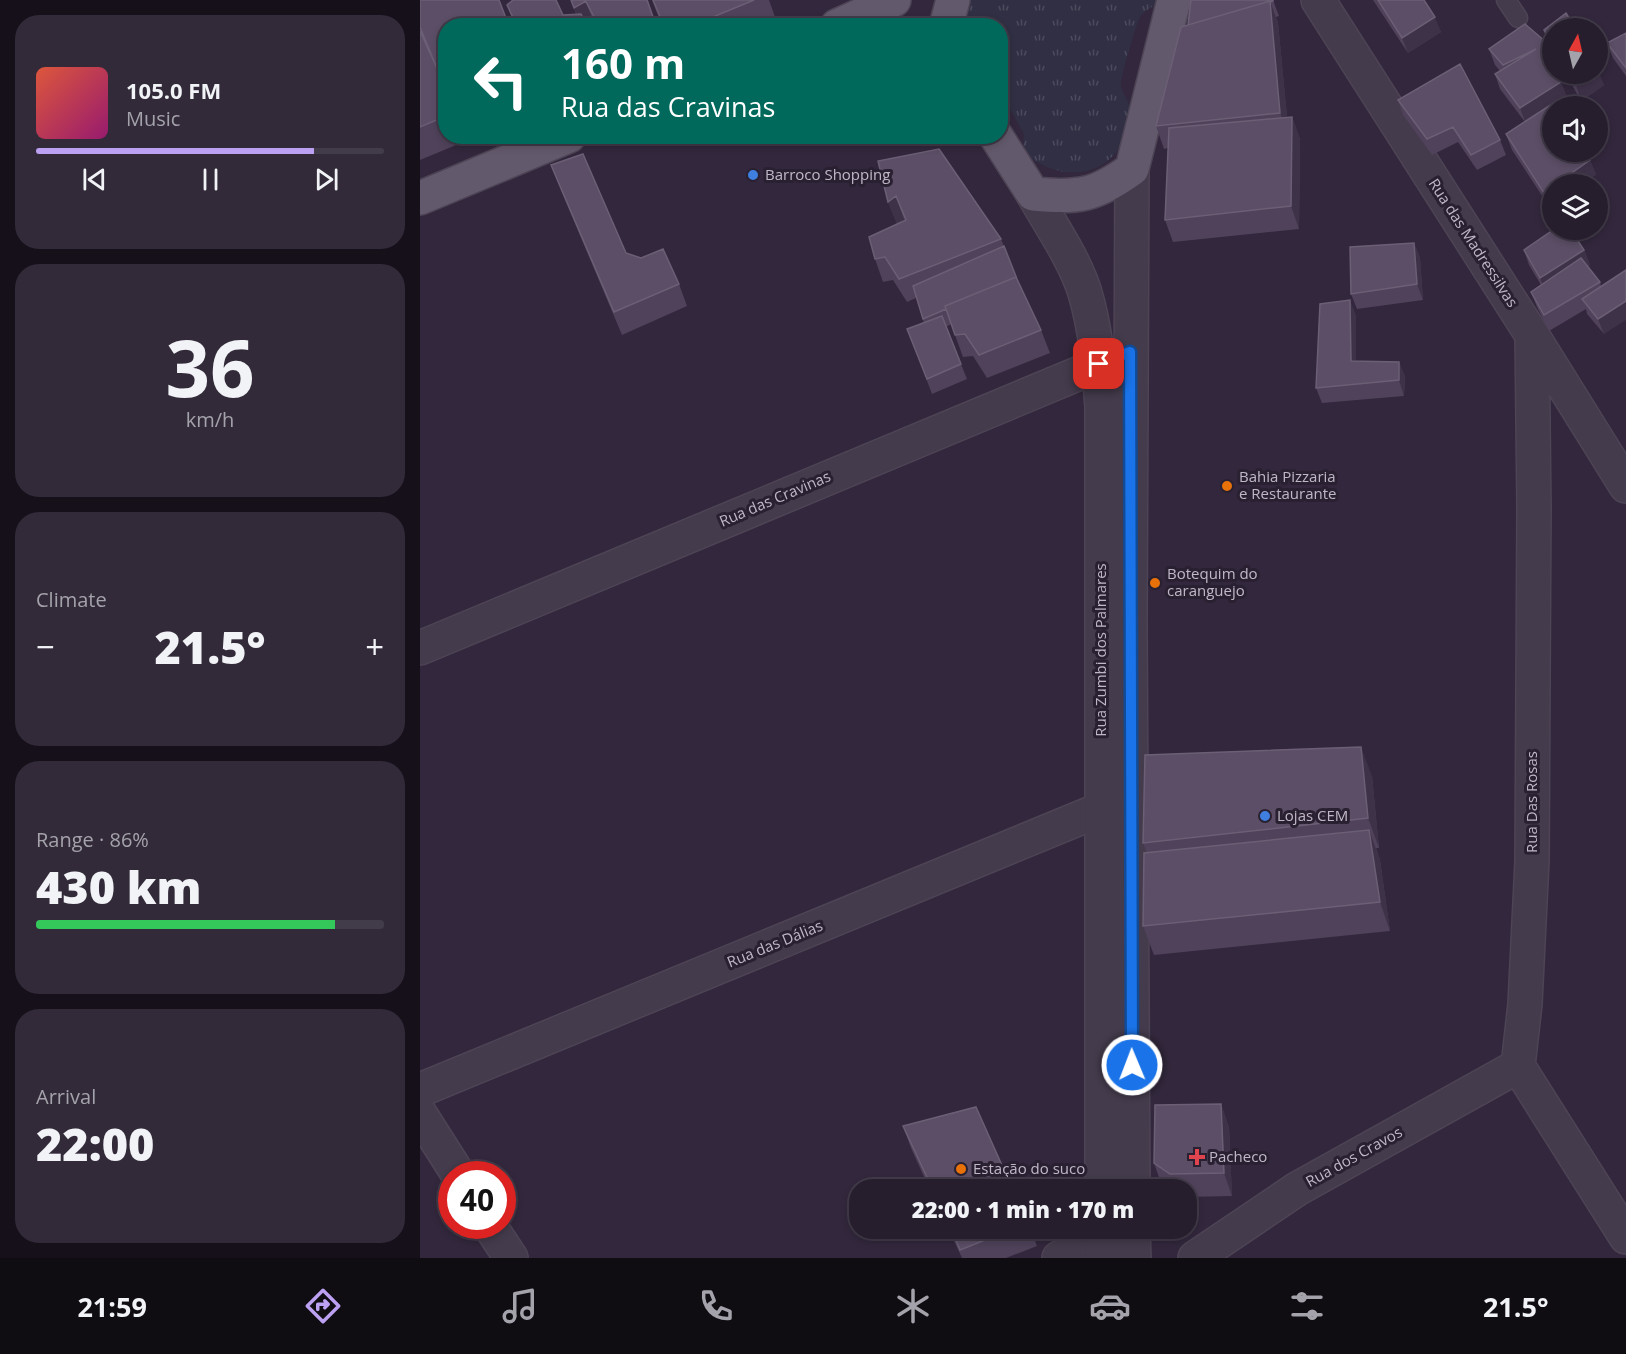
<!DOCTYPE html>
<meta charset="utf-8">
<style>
:root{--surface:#261d2d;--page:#322a39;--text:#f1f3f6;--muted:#a4a2aa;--line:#423b49;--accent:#bca0f2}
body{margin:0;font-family:"Open Sans",sans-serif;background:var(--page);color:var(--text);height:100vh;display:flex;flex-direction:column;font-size:22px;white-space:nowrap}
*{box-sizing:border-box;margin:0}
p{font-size:20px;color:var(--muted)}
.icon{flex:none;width:33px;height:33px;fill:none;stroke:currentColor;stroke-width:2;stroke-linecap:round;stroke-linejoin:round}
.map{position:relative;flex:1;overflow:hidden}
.sheet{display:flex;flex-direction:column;gap:15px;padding:15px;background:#151019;width:420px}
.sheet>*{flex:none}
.hud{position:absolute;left:18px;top:18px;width:570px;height:126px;border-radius:24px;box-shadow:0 3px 9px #0003,0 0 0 2px var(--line);background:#00695c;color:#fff;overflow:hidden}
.needle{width:39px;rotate:8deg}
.tools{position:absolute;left:1122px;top:18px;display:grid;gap:12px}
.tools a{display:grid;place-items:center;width:66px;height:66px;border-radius:50%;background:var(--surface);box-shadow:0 3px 9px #0003,0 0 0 2px var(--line);font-size:30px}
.speed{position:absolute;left:18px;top:1161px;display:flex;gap:12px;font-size:30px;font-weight:700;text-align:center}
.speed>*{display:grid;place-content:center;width:78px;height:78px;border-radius:50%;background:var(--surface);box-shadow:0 3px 9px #0003,0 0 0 2px var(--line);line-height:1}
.speed .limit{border:9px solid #d22;background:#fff;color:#111}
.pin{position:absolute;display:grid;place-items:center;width:51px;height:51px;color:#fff;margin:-26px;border-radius:12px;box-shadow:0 3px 9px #0006}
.me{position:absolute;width:66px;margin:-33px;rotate:359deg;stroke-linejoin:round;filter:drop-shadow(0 0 4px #0008)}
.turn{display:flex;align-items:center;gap:21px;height:126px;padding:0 24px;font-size:27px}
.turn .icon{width:78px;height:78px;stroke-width:2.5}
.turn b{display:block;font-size:42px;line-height:51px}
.big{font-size:45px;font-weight:800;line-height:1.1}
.sheet .tile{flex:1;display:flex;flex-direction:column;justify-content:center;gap:9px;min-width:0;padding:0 21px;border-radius:24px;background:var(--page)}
.sheet .dial{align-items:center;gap:0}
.dial b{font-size:78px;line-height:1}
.song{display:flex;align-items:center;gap:18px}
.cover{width:72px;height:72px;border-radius:9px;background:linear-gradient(135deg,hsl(10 70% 55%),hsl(320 70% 35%))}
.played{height:6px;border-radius:3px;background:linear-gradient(90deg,var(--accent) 80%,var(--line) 80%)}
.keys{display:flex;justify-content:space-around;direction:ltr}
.heat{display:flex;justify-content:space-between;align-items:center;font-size:33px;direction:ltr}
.charge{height:9px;border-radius:4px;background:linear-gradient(90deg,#34c759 86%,var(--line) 0)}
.trip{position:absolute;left:429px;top:1179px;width:348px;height:60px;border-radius:24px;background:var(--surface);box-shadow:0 3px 9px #0003,0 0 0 2px var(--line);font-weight:800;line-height:60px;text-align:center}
.tabs{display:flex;height:96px;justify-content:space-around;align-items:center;background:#0f0c12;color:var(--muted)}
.tabs .icon{width:42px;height:42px}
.tabs .current{color:var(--accent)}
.tabs b{font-size:27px;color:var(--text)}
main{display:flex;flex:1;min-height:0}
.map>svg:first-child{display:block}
</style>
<main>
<section class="sheet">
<div class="tile">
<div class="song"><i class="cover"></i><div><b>105.0 FM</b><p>Music</p></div></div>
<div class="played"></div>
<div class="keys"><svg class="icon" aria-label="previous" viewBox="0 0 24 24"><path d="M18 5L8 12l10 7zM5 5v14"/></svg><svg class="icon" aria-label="pause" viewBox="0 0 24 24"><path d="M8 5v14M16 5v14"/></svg><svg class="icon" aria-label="next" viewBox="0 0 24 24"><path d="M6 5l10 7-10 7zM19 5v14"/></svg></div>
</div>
<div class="tile dial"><b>36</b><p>km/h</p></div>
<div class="tile"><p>Climate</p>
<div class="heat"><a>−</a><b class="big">21.5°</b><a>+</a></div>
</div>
<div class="tile"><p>Range · 86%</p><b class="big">430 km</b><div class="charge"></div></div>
<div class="tile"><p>Arrival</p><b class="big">22:00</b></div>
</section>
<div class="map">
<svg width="1206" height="1258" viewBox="0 0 1206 1258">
<defs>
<pattern id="grass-tufts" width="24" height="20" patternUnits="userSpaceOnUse" patternTransform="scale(1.5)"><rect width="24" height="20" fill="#302f43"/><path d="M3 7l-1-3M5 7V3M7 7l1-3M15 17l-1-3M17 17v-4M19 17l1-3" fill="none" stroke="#4c4b5d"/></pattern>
</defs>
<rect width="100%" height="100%" fill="#32273c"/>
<path fill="url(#grass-tufts)" d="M 548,0 L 741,0 C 735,6 724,10 720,17 C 716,25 701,75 701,83 C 700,93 712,103 711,113 C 705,174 647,190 603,152 L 604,134 L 581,93 L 580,26 L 538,25 Z"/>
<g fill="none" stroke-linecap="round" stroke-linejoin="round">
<g stroke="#4d4455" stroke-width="21">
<path id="service" d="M 1086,0 L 1098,18"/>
</g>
<g stroke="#4d4455" stroke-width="36">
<path id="minor" d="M 898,0 L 1112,335 L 1206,486
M 1112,335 L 1114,508 L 1112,861 L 1105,1004 L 1098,1066 L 1206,1237
M 0,648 L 703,355
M 0,1090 L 706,799
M 639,1258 L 681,1240
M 775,1258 L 877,1189 L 1098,1066"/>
</g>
<g stroke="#4d4455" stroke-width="36">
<path id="tertiary" d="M 712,169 L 710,621 L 713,1190
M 613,194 C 630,224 655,260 665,293 C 676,330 679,369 682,407 L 682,1190
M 0,1114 L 38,1174
M 70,1226 L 91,1258
M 681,1228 L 682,1258
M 713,1228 L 714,1258"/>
</g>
<g stroke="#4d4455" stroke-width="36">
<path id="primary" d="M 417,26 L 474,0
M 526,26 L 533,0
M 576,136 L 613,194 C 659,198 675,196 712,169 L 754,0
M 0,198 L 149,136"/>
</g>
<use href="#service" stroke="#443b4c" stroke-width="18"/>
<use href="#minor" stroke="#443b4c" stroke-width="33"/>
<use href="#tertiary" stroke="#443b4c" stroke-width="33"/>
<use href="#primary" stroke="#63596c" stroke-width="33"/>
</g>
<path fill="#4f425a" d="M 0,0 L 26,26 L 26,136 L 58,136 L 0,160 L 0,31 L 5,43 L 0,30 Z
M 151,0 L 228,0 L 237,26 L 175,26 L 171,16 L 165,20 L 167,26 L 95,26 L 87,5 L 143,15 L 156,14 Z
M 232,0 L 349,0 L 355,17 L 335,26 L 242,26 Z
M 853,0 L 859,16 L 856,17 L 858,23 L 867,117 L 872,117 L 880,139 L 879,229 L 753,242 L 745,220 L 748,148 L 744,149 L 736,126 L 761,27 Z
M 953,0 L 1004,0 L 1021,32 L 988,53 Z
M 1105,24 L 1132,74 L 1141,74 L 1142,76 L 1141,83 L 1147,97 L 1136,104 L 1170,160 L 1176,175 L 1132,184 L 1132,206 L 1130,208 L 1092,150 L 1086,134 L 1105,122 L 1080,89 L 1075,74 L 1080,71 L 1075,65 L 1069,49 Z
M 1132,28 L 1132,50 L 1124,30 Z
M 1206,33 L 1206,76 L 1193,58 L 1187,43 Z
M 1146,74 L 1178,74 L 1184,85 L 1161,101 Z
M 978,100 L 1080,140 L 1086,155 L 1057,170 L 1038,142 L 1012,155 L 983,115 Z
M 458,161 L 581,239 L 599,283 L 621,330 L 630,353 L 567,378 L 553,356 L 543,357 L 531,324 L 526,327 L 547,379 L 512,394 L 487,329 L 504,323 L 496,298 L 487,302 L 473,280 L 463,282 L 455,259 L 485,221 L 484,219 L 477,224 L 468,202 Z
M 131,165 L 206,253 L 259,284 L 267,306 L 202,335 L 140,188 Z
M 994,243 L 1000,258 L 1003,300 L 937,309 L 931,294 Z
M 1104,250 L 1164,250 L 1170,265 L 1168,266 L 1180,282 L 1181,286 L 1184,334 L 1167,314 L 1166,309 L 1129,331 L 1117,307 L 1111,292 L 1121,285 L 1109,265 Z
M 936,315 L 936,361 L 979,362 L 985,377 L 984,396 L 902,403 L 896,388 Z
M 952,776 L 959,848 L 956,848 L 960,860 L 970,931 L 734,955 L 723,926 L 727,853 L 723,843 Z
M 801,1104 L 809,1127 L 812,1196 L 766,1197 L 766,1190 L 747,1190 L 742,1186 L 734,1163 Z
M 483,1126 L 593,1190 L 510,1190 L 491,1148 Z
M 528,1228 L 610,1228 L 617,1246 L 586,1258 L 542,1258 Z"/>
<path fill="#3e3249" d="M 166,1 L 171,16 L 160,24 L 154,8 Z
M 850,1 L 858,23 L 869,135 L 860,113 Z
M 1015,17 L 1021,32 L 988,53 L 982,38 Z
M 1178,70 L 1184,85 L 1161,101 L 1156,85 L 1173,74 L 1178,74 Z
M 1137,74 L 1141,74 L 1142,76 L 1141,83 L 1147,97 L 1106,124 L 1100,108 Z
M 872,117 L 880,139 L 879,229 L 871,206 Z
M 1170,160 L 1176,175 L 1163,184 L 1136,184 Z
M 1132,187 L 1132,206 L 1130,208 L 1124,193 Z
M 476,196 L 484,219 L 477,224 L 468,202 Z
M 994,243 L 1000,258 L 1003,300 L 997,284 Z
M 1164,250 L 1170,265 L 1126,293 L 1120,278 Z
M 930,300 L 936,315 L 936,377 L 931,361 Z
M 1206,301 L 1206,320 L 1184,334 L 1178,319 Z
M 979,362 L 985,377 L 984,396 L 979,380 Z
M 941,747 L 952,776 L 959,848 L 948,818 Z
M 949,830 L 960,860 L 970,931 L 960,902 Z
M 801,1104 L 809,1127 L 812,1196 L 804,1173 Z"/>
<path fill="#5b4e66" stroke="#6b5f75" stroke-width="1.5" d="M 0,0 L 79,0 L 89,26 L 26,26 L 26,116 L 0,127 L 0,31 L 19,73 L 0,27 Z
M 93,0 L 136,0 L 143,15 L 161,14 L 167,26 L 97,26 L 87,5 Z
M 151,0 L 165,0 L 166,1 L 154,8 Z
M 165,0 L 227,0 L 236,26 L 179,26 Z
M 233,0 L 334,0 L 271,26 L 244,26 Z
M 771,0 L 853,0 L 853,1 L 850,2 L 850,1 L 768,25 Z
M 958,0 L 1004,0 L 1015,17 L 982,38 Z
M 850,1 L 860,113 L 736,126 L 761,27 Z
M 1146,13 L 1155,28 L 1132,28 L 1132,45 L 1124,30 Z
M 1105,24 L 1127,43 L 1132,53 L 1132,74 L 1137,74 L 1141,82 L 1100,108 L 1075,74 L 1116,49 L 1083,65 L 1069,49 Z
M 1206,33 L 1206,68 L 1187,43 Z
M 1040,64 L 1080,140 L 1051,155 L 1033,127 L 1007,139 L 978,100 Z
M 1149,74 L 1173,74 L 1156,85 Z
M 1135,102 L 1137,106 L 1132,106 L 1132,152 L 1165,152 L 1170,160 L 1136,184 L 1132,184 L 1132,187 L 1124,193 L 1086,134 Z
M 872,117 L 871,206 L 745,220 L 749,128 Z
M 519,149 L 581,239 L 479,279 L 465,257 L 455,259 L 449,237 L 486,220 L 476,196 L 468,202 L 458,161 Z
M 163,154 L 206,253 L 221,258 L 243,249 L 259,284 L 194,312 L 131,165 Z
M 1133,230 L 1151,230 L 1164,250 L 1120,278 L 1104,250 Z
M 994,243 L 997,284 L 931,294 L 930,247 Z
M 584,246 L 597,279 L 596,277 L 525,306 L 526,309 L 503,319 L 493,286 Z
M 1161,258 L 1180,282 L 1124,315 L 1111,292 Z
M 1206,270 L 1206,301 L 1178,319 L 1162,299 Z
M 596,277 L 621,330 L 559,355 L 545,334 L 535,335 L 525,306 Z
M 930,300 L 931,361 L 979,362 L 979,380 L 896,388 L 900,304 Z
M 522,316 L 541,364 L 507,379 L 487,329 Z
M 941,747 L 948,818 L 723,843 L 725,755 Z
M 949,830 L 960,902 L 723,926 L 724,853 Z
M 801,1104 L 804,1173 L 750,1174 L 734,1163 L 735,1105 Z
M 556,1107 L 593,1190 L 513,1190 L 483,1126 Z
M 531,1228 L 595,1228 L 540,1250 Z"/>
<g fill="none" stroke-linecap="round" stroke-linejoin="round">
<g stroke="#114b97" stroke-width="15">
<path id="route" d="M 679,364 L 710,352 L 712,1065"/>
</g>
<use href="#route" stroke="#1a73e8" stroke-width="10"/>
</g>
<g fill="#3f7fe0" stroke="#292031" stroke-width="2">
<circle cx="333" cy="175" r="6"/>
<circle cx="845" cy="816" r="6"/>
</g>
<g fill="#e8710a" stroke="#292031" stroke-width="2">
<circle cx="807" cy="486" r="6"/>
<circle cx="735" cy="583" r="6"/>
<circle cx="541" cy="1169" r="6"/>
</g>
<path fill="#e0444e" stroke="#292031" stroke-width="2" d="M774 1148h6v6h6v6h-6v6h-6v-6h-6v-6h6z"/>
<g text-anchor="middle" stroke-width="6" stroke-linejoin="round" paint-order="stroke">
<g font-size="15" fill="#c0b7c7" stroke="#292031" text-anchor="start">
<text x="345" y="180">Barroco Shopping</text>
<text x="819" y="482">Bahia Pizzaria<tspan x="819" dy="17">e Restaurante</tspan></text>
<text x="747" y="579">Botequim do<tspan x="747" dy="17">caranguejo</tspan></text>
<text x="857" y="821">Lojas CEM</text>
<text x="789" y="1162">Pacheco</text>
<text x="553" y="1174">Estação do suco</text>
</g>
<g font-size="15" fill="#c0b7c7" stroke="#292031">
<text transform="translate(1053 243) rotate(57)" y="5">Rua das Madressilvas</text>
<text transform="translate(355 499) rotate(-23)" y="5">Rua das Cravinas</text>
<text transform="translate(681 650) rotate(-90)" y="5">Rua Zumbi dos Palmares</text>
<text transform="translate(1112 802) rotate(-90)" y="5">Rua Das Rosas</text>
<text transform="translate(355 944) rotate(-22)" y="5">Rua das Dálias</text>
<text transform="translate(934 1157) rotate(-29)" y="5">Rua dos Cravos</text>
</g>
</g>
</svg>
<div class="tools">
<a><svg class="needle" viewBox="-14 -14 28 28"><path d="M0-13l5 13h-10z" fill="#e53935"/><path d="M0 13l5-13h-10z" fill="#a4a2aa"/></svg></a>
<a><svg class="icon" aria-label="sound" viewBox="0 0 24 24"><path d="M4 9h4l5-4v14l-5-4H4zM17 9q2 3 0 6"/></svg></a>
<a><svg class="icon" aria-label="layers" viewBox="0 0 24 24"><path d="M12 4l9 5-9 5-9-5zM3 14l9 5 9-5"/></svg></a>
</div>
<div class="speed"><div class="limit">40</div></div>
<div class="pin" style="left:679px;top:364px;background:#d93025"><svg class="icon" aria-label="arrive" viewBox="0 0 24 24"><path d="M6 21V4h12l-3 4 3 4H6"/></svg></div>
<svg class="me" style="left:712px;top:1065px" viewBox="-20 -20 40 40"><circle r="17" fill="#1a73e8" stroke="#fff" stroke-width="3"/><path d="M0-11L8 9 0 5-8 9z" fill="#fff"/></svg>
<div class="trip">22:00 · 1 min · 170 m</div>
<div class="hud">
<div class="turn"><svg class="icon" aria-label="left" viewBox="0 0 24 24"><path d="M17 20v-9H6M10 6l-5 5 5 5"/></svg><div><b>160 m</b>Rua das Cravinas</div></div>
</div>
</div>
</main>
<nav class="tabs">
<b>21:59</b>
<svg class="icon current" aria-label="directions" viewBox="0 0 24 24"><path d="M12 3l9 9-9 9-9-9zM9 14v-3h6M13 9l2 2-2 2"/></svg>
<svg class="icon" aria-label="music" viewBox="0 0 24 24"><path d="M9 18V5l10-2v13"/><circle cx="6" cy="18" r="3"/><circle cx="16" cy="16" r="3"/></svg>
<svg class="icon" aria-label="phone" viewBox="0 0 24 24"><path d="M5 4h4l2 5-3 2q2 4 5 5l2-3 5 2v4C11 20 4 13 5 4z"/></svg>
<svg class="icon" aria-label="climate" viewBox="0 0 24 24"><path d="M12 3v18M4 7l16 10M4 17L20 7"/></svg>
<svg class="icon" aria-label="car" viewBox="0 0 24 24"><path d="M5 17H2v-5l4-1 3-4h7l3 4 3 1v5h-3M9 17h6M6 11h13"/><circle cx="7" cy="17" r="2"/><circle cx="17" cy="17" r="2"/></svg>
<svg class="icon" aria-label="filters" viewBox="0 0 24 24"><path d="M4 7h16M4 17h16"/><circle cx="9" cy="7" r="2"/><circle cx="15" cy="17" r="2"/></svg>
<b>21.5°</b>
</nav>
